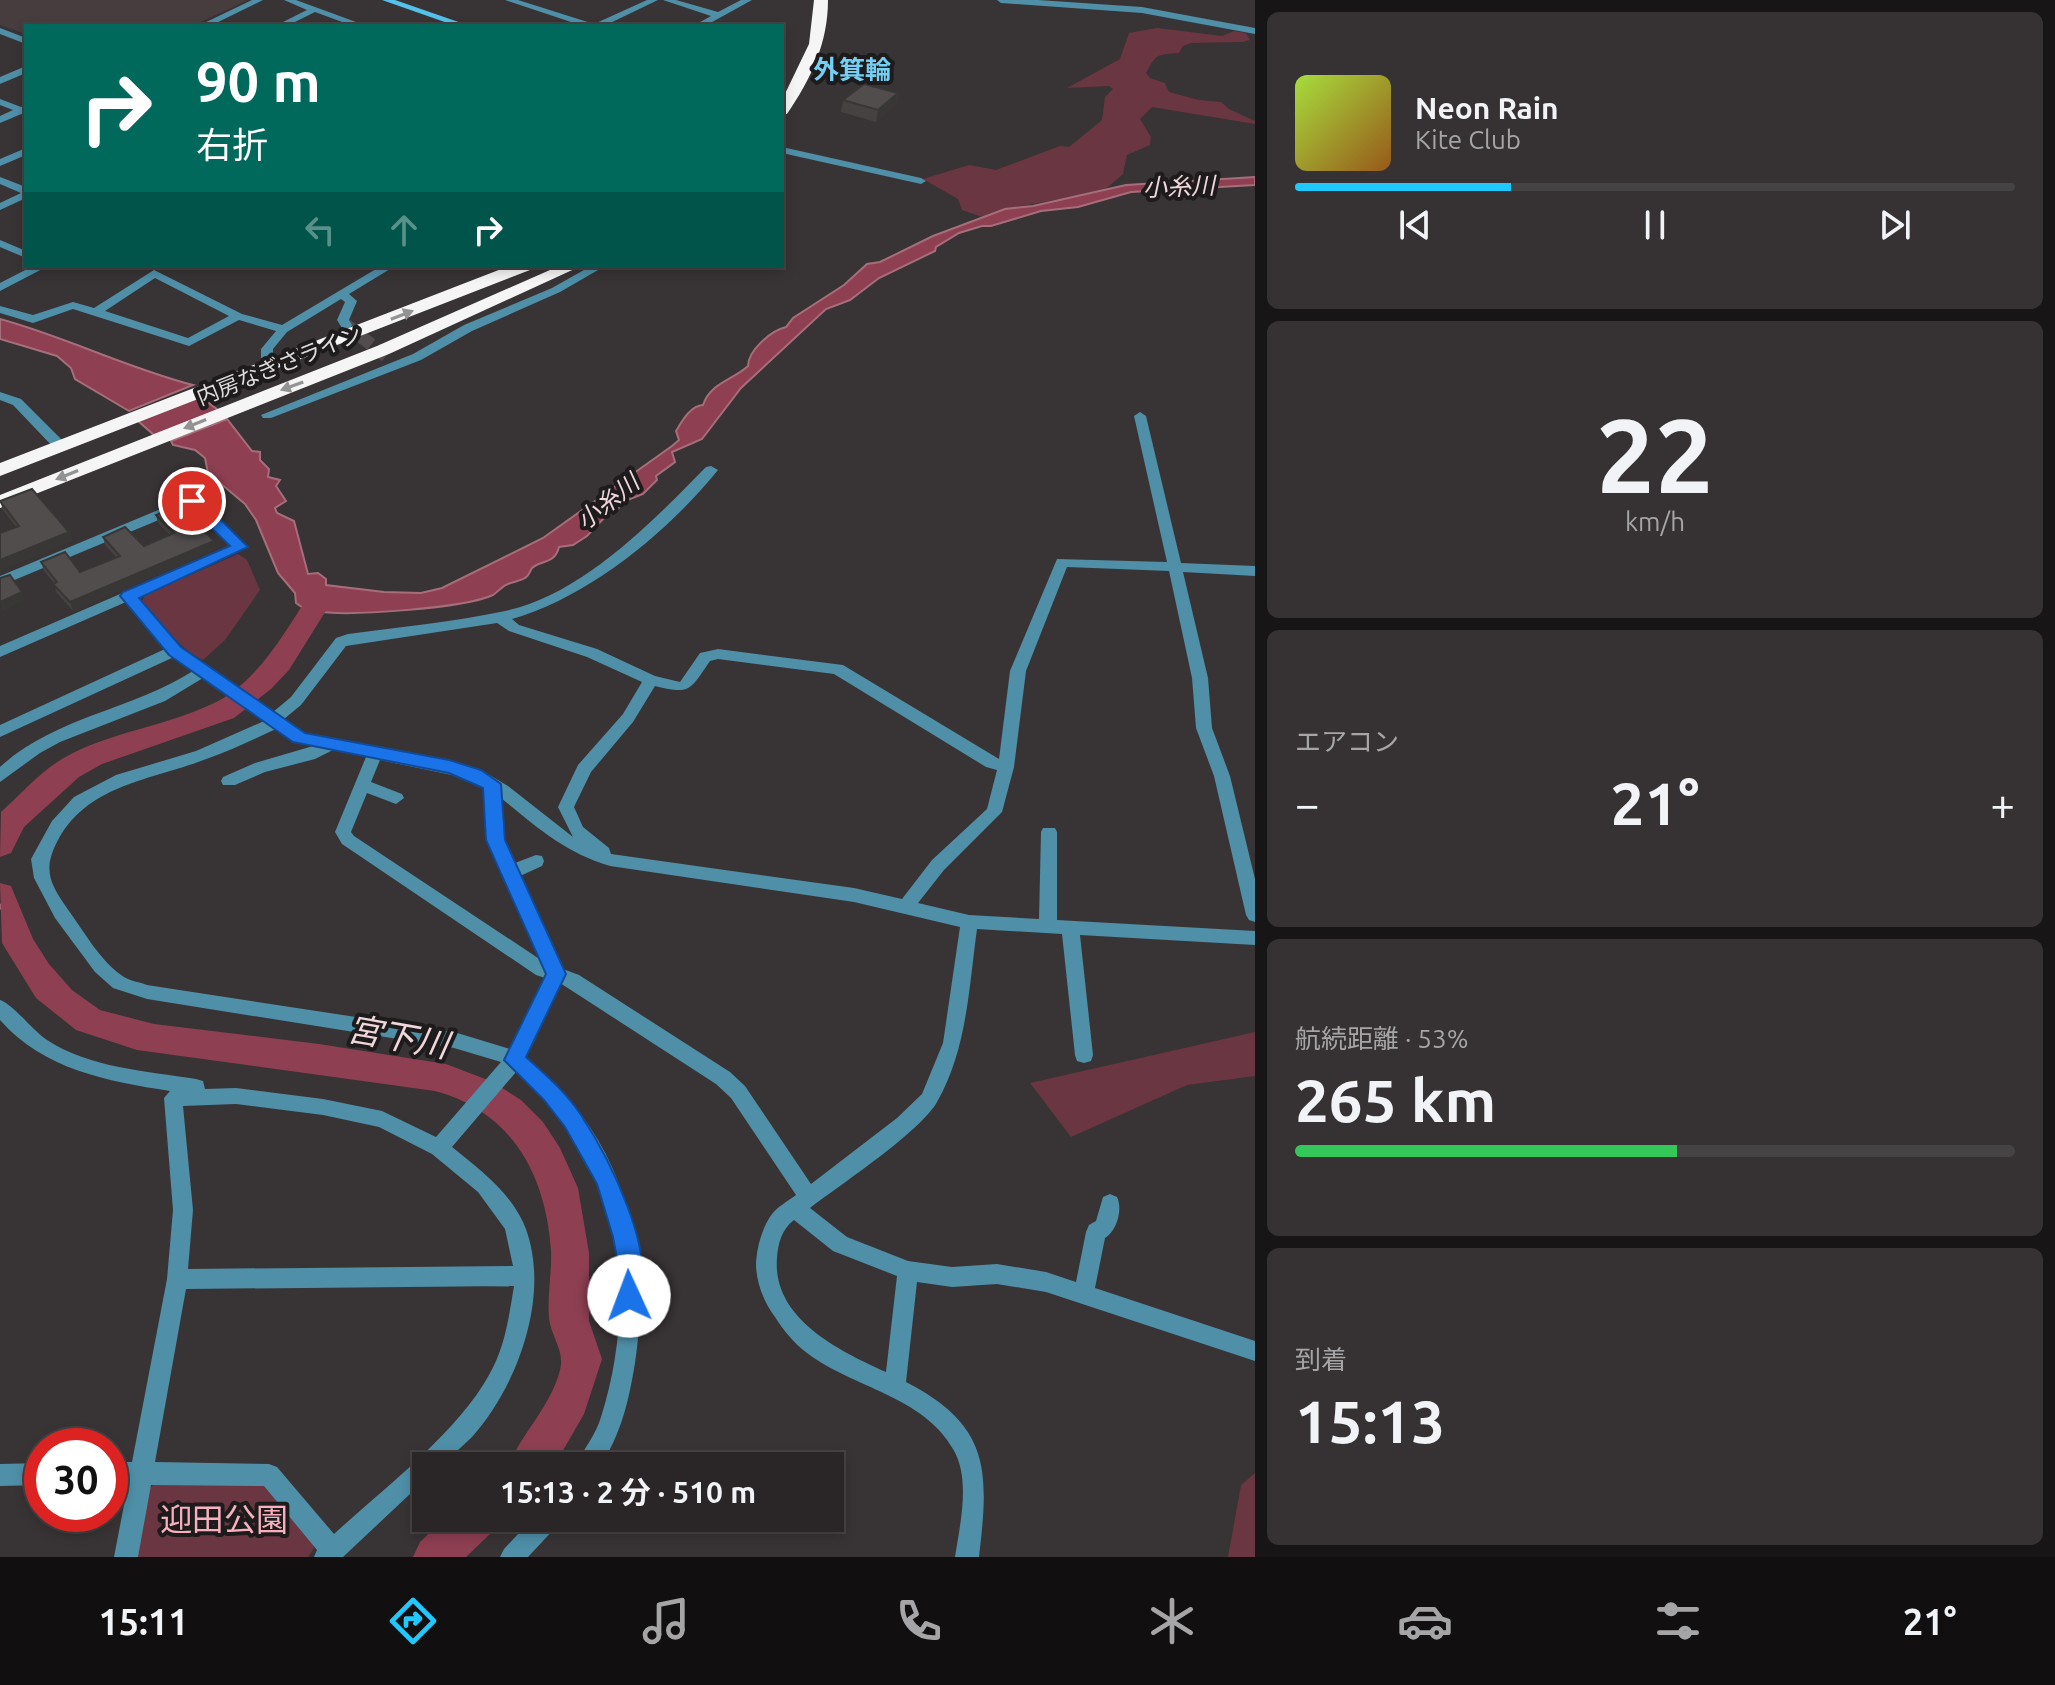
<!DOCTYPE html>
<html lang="ja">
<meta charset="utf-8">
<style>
:root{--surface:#2a2627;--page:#363233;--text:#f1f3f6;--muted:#a5a5a7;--line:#464344;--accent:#20c9fd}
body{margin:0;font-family:Ubuntu,"Noto Sans JP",sans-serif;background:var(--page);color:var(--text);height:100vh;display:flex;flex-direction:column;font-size:30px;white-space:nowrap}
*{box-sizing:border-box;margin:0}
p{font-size:26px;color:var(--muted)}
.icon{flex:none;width:44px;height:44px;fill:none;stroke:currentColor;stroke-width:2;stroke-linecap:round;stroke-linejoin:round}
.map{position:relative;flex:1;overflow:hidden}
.details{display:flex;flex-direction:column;gap:12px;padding:12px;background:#171515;width:800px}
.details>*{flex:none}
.top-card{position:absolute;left:24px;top:24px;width:760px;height:244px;border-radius:0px;box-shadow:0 4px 12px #0003,0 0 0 2px var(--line);background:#00695c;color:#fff;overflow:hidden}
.speed{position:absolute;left:24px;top:1428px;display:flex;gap:16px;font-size:40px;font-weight:700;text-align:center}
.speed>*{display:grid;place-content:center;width:104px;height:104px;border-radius:50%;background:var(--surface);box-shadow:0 4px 12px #0003,0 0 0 2px var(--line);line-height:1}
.speed .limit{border:12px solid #d22;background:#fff;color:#111}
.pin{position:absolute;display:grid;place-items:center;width:68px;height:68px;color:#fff;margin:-34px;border:4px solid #fff;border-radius:50%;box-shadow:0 2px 8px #0007}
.me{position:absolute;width:88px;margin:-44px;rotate:358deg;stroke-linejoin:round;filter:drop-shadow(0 0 6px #0008)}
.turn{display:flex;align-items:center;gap:28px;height:168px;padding:0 40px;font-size:36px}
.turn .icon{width:104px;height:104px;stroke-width:2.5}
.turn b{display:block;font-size:56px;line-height:68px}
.lanes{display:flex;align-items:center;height:76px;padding:0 40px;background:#0003;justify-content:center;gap:40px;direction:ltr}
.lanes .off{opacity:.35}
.big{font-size:60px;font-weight:700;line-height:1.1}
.details .tile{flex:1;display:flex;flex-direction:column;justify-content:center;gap:12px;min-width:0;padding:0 28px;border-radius:12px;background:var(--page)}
.details .dial{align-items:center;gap:0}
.dial b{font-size:104px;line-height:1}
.song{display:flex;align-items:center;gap:24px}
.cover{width:96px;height:96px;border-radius:12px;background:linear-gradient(135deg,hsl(80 70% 55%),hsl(30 70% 35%))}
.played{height:8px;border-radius:4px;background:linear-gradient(90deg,var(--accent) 30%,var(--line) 30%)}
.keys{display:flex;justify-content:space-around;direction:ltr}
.heat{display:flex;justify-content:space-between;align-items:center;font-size:44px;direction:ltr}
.charge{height:12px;border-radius:6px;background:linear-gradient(90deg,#34c759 53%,var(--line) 0)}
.trip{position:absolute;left:412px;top:1452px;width:432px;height:80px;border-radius:0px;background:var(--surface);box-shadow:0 4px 12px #0003,0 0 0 2px var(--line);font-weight:700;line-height:80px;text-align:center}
.tab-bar{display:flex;height:128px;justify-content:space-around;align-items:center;background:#110f10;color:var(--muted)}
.tab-bar .icon{width:56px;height:56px}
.tab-bar .active{color:var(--accent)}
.tab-bar b{font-size:36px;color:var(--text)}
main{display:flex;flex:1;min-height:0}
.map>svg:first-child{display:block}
</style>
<main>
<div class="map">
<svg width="1255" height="1557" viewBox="0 0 1255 1557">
<rect width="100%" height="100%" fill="#383334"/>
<path fill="#473c3e" d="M 0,0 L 248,0 L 192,26 L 26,26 L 26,34 L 0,25 Z"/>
<path fill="#6a3641" d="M 1157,28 L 1222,36 L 1234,31 L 1246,33 L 1250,40 L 1242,42 L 1191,43 L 1183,46 L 1179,53 C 1156,55 1157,53 1146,73 L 1150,78 L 1165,83 L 1169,92 L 1199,100 L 1221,102 L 1229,109 L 1255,121 L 1255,124 L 1152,107 L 1140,119 L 1151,137 L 1150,145 L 1127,155 L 1123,174 L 1107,188 L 1094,193 L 1005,209 L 982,217 L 962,210 L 958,199 L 923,179 L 969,165 L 996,170 L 1060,146 L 1069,147 L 1102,120 L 1105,97 L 1113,89 L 1109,86 L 1067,88 L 1120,59 L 1129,33 Z
M 238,554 L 247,560 L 260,590 L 225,640 L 203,660 C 178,648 160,621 142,601 L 145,595 Z
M 1255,1032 L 1255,1076 L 1187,1085 L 1071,1137 L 1030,1083 Z
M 1255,1473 L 1255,1557 L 1228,1557 L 1241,1485 Z
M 262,1483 L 312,1541 L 314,1548 L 308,1557 L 134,1557 L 145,1493 L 153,1485 Z"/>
<path fill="#8e3f52" stroke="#a66e7b" stroke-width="2" d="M 1255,177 L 1255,185 L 1131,192 L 1078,207 L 1041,211 L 991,226 L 982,226 L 959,233 L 936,247 L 935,251 L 879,278 L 850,300 L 826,309 L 741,388 L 702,439 L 672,452 L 675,462 L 656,476 L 657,480 L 643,494 L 625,501 L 616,511 L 604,518 L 587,536 L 573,545 L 559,547 C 555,564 541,560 532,568 C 530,571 529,576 525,578 C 520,581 513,582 508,584 C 502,586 498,592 493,595 C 465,608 347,617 315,611 L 298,635 L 294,622 L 306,610 L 296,603 L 295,593 L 278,573 L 256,520 L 245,504 L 208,473 L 205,458 L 195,450 L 173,445 L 171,441 L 227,419 L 252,451 L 260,452 L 260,460 L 269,469 L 268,477 L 280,480 L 276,486 L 286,501 L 275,508 L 277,513 L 294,521 L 308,574 L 318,573 L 326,579 L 326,585 L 384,592 L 421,593 L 442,588 L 543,538 L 672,446 L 679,440 L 676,431 C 682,421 690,406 703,405 C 710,383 733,380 748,366 C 748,351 770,331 786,327 L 793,318 L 844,285 L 867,264 L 880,262 L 933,236 L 1005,209 L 1033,206 L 1126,185 Z
M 0,319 C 66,337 127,368 193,385 L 129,411 L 75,379 L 71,368 L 57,356 L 0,339 Z
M 200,396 L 218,410 L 154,435 L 137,420 Z"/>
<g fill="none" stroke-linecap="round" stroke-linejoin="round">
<path stroke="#a66e7b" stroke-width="5" d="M 0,907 L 3,905"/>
<path fill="#8e3f52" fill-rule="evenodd" d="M 319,592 L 329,595 L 332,601 L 289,670 L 271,689 L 234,718 L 102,764 L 79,777 L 24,827 L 11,853 L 0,857 L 1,812 C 20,795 40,772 62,759 C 108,732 164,727 212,704 C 257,683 283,635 309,595 Z
M 0,883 L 11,886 L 33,939 L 49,964 L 72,990 L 100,1010 L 154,1024 L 319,1044 L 446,1064 L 493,1082 L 521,1100 L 543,1122 L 560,1148 L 578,1188 L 589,1253 L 589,1321 L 602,1359 L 584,1414 L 554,1466 L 508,1466 C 522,1433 551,1406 560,1370 C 565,1350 551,1337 549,1318 C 547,1296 552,1273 551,1251 C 546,1176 513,1112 435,1091 L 137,1050 L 76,1030 L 36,998 L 2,943 Z
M 445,1518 L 497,1518 L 491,1533 L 466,1557 L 413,1557 L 420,1542 Z"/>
<path stroke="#514c4d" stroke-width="13" stroke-dasharray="13 6" stroke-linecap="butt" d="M 346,325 L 386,356"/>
<path fill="#4f8fa8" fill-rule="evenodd" d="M 252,0 L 263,0 L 210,26 L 198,26 Z
M 284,0 L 296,0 L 367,26 L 353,26 L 315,12 L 287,26 L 275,26 L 307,10 Z
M 505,0 L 518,0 L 594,24 L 647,0 L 658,0 L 604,26 L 583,26 Z
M 663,0 L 676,0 L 718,12 L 741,0 L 752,0 L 705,26 L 693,26 L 711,16 Z
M 997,0 L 1038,0 L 1142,7 L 1255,28 L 1255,34 L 1142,13 L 1001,3 Z
M 0,28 L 26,38 L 26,44 L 0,34 Z
M 26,66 L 26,73 L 0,84 L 0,77 Z
M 0,99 L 21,107 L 26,105 L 26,112 L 0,123 L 0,116 L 13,110 L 0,105 Z
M 782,147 L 921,178 L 926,181 L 921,184 L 782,153 Z
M 26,148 L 26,155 L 0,166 L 0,159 Z
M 0,177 L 26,187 L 26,198 L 0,210 L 0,203 L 21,193 L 0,184 Z
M 0,240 L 26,251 L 26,258 L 0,247 Z
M 33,266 L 48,266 L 0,291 L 0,283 Z
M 381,266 L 395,266 L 349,294 L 357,301 L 349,320 L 352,325 L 350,328 L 342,328 L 337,320 L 345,302 L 341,299 L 287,332 L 273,349 L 273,364 L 267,368 L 261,364 L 261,349 L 276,331 L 239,320 L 189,346 L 73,309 L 33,323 L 0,313 L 0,306 L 33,315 L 73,302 L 94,308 L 154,270 L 242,314 L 282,325 ZM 155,278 L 229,316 L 188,338 L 105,311 Z
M 591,266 L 605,266 L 560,292 L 472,331 L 421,360 L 271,418 L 263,418 L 261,415 L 413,354 L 464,325 L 552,288 Z
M 0,392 L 21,399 L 65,443 L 65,449 L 55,449 L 13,405 L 0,400 Z
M 1140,412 L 1146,416 L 1181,563 L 1255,566 L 1255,576 L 1183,572 L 1208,678 L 1212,728 L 1230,776 L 1255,879 L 1255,922 L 1249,920 L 1246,915 L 1214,776 L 1196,728 L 1192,678 L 1169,571 L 1067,567 L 1026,671 L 1014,767 L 1002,812 L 944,870 L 918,903 L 969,915 L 1039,919 L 1041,832 L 1043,828 L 1055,828 L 1057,832 L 1057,920 L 1255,931 L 1255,945 L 1080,935 L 1093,1055 L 1091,1061 L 1084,1063 L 1077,1061 L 1075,1055 L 1062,934 L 977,929 C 969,987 967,1050 937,1102 C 920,1132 840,1185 810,1208 L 847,1237 L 908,1261 L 952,1267 L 997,1264 L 1046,1272 L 1076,1282 L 1086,1232 L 1089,1225 L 1096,1221 L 1103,1197 L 1110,1194 L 1117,1197 C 1123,1209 1117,1231 1105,1238 L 1095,1288 L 1255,1341 L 1255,1361 L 1046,1292 L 997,1284 L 952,1287 L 917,1282 L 906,1382 C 991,1426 989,1471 979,1557 L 955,1557 C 960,1524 971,1479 953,1449 C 923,1396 853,1388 807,1353 C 794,1343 784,1331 775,1317 C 764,1302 757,1285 756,1266 C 756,1250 762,1227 772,1214 C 777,1207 788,1201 796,1195 L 731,1098 L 716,1084 L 560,983 L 525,1057 C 621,1133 653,1245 635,1363 C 629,1400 621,1435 600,1466 L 576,1466 C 583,1449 596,1435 601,1417 C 640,1295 620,1154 516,1072 L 452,1147 C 478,1168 508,1190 523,1222 C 553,1289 519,1385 472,1437 C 462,1447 451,1456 440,1466 L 426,1466 L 426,1479 L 343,1557 L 314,1557 L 317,1550 L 264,1486 L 151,1485 L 138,1557 L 114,1557 L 128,1484 L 110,1484 L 110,1462 L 132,1462 L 167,1279 L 173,1210 L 164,1098 L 170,1091 C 107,1081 44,1070 0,1020 L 0,1000 C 13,1004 32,1030 47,1040 C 90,1068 146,1071 196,1079 L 203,1081 L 205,1089 L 236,1088 L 323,1099 L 382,1111 L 436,1137 L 501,1062 L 454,1048 L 147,999 L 113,988 L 95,972 L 55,918 L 34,878 L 31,859 L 52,821 L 74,797 L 116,775 L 196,751 L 264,721 L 203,678 L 165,701 L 60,742 L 40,753 L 0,782 L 0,767 C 54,717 132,710 193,671 L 174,657 L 0,737 L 0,725 L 165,649 L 126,602 L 0,657 L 0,646 L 231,546 L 190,507 L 0,586 L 0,576 L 187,498 L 197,498 L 247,547 L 138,597 L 180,647 L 273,712 L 291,697 L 336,638 L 348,634 C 400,627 454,622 505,611 C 582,595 653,521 706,467 L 711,466 L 718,470 C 668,532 589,597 512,619 L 519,625 L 597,649 L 655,676 L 680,682 L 700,653 L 718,649 L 843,665 L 999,759 L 1010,671 L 1057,559 L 1167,562 L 1134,416 ZM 497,623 L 509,631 L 587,657 L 642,682 L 623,714 L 578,765 L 558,807 L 573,837 L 508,786 L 481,770 L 304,733 L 284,719 L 301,705 L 346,646 ZM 718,659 L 834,674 L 986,767 L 997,770 L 987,809 L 932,860 L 902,899 L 854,888 L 611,854 L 609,848 L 583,827 L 574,807 L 591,772 L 633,722 L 655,686 C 691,695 690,690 710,661 ZM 276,729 L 294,742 L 313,746 L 255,763 L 223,777 L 221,781 L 223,785 L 235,785 L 265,772 L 315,759 L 333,750 L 366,757 L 335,832 L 342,844 L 536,975 L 545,978 L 510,1049 L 454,1032 L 147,985 C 140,982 130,981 124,977 C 101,962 85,933 69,911 C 50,884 42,870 58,840 C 89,783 154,780 209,758 C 232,750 254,739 276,729 ZM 380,760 L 471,779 L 484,787 L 488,840 L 541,960 L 354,836 L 351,832 L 367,793 L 396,804 L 404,798 L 402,794 L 371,782 ZM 501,798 C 538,828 564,852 610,866 L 854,902 L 960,927 L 943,1043 L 922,1094 L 897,1118 L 811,1184 L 745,1086 L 730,1072 L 579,975 L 563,969 L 520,876 L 542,866 L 544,861 L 542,856 L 536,855 L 515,863 L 504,840 ZM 236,1104 L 323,1115 L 379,1127 L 432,1154 L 478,1192 L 505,1229 L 513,1266 L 188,1269 L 193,1210 L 183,1106 ZM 794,1220 L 833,1251 L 897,1276 L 886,1372 C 840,1351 772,1319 777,1258 C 778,1243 782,1229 794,1220 ZM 514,1286 C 509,1316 505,1348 489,1375 C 457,1433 383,1489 334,1534 L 277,1467 L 269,1464 L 155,1462 L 186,1289 Z
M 42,1463 L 42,1485 L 0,1486 L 0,1464 Z
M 533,1518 L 560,1518 L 557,1526 L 528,1557 L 500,1557 L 504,1549 Z"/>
<path fill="#54c1ea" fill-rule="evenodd" d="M 382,0 L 395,0 L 470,26 L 456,26 Z"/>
<path fill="#f5f5f5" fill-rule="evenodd" d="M 814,0 L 828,0 C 828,43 811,79 787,114 L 782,115 L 782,100 L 809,44 Z
M 509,266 L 532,266 L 530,270 L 0,476 L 0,463 Z
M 559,266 L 581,266 L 389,354 L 0,508 L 0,495 L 377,346 Z"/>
</g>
<path fill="#464242" d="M 898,93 L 897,104 L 876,122 L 841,112 L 843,100 Z
M 0,501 L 69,532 L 72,541 L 2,569 L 16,527 L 3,510 Z
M 156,515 L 214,541 L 216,549 L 73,611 L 56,592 L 54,583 L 44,571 L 41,562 L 80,572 L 116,557 L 105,545 L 103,537 L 144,546 L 170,535 L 158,523 Z"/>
<path fill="#393636" d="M 898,93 L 897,104 L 876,122 L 878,110 Z
M 69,532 L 72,541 L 2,569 L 0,575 L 0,560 Z
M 214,541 L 216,549 L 73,611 L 70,602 Z
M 22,592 L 25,601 L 2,611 L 0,602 Z"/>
<path fill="#514d4d" stroke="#393636" stroke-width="2" d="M 864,84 L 898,93 L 878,110 L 843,100 Z
M 32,489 L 69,532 L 0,560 L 0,533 L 19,526 L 0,501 Z
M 178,506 L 214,541 L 70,602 L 53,584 L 57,582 L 41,562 L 65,552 L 80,572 L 120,556 L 103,537 L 125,527 L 144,546 L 174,533 L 156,515 Z
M 10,575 L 22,592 L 0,602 L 0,578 Z"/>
<defs><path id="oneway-solid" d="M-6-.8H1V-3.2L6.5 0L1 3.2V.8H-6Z" transform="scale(2)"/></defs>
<g fill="#949393">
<use href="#oneway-solid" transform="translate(402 315) rotate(-21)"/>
<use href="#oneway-solid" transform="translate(292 386) rotate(160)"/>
<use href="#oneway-solid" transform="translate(195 424) rotate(158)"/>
<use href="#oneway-solid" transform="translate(67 475) rotate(158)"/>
</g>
<path fill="#1a73e8" stroke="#114b97" stroke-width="2" d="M 192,496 L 198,497 L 248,547 L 139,598 L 181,647 L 305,733 L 449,760 L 481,770 L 501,784 L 505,840 L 566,974 L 526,1057 C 546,1075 566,1092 581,1115 C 608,1156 659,1255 638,1304 L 629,1307 L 621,1304 L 618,1296 L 619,1269 L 613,1237 L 597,1184 L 565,1127 L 544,1100 L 504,1060 L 546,974 L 486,840 L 483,788 L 449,773 L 293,742 L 169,655 L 120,596 L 123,592 L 230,546 L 187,504 L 187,497 Z"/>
<g text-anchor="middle" stroke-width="8" stroke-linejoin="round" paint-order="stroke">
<g font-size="22" fill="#dfdcdc" stroke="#1d1b1c">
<text transform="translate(279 365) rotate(-22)" y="8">内房なぎさライン</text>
</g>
<g font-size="24" font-style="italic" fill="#f0d7db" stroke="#1d1b1c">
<text transform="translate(1179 187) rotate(-2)" y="8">小糸川</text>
<text transform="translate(608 502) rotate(-39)" y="8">小糸川</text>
</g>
<g font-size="26" font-weight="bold" fill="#75cff2" stroke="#1d1b1c">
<text x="852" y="79">外箕輪</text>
</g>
<g font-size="32" fill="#f7b1be" stroke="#1d1b1c">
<text x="224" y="1531">迎田公園</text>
</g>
<g font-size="34" font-style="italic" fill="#f0d7db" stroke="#1d1b1c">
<text transform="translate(398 1037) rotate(10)" y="12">宮下川</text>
</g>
</g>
</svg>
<div class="speed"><div class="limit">30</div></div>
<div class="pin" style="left:192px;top:501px;background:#d93025"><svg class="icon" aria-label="arrive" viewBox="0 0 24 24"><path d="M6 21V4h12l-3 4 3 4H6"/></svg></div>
<svg class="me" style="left:629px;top:1296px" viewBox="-20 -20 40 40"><circle r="19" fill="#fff"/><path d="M0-13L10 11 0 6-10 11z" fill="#1a73e8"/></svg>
<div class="trip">15:13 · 2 分 · 510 m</div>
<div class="top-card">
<div class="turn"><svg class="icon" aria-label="right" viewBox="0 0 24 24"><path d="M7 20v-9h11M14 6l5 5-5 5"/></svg><div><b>90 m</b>右折</div></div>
<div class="lanes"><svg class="icon off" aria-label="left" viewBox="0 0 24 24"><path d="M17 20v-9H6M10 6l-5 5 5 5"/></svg><svg class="icon off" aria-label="ahead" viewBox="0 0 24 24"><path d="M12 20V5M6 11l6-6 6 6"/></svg><svg class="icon" aria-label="right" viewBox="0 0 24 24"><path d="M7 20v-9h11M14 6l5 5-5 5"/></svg></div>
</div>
</div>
<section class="details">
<div class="tile">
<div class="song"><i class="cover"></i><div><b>Neon Rain</b><p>Kite Club</p></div></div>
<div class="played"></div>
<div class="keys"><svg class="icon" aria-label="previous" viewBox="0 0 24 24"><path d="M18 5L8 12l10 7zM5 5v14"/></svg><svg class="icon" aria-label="pause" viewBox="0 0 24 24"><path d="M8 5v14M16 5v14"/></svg><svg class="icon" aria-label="next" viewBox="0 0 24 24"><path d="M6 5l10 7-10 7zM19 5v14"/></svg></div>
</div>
<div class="tile dial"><b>22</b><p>km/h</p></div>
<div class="tile"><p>エアコン</p>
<div class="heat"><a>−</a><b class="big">21°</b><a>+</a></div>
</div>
<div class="tile"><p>航続距離 · 53%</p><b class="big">265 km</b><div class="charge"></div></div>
<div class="tile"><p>到着</p><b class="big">15:13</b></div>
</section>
</main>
<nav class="tab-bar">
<b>15:11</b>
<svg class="icon active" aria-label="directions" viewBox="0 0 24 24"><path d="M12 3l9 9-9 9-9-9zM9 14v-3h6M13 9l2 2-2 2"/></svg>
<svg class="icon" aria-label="music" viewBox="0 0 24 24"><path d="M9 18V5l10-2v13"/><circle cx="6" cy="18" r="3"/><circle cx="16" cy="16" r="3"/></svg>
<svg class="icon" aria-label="phone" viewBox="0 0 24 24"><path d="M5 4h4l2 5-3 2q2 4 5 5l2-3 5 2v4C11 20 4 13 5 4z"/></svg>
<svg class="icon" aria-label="climate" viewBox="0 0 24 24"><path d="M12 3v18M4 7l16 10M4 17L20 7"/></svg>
<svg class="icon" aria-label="car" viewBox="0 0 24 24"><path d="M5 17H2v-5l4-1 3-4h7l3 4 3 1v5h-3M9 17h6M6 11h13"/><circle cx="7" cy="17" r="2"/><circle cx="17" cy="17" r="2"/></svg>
<svg class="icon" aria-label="filters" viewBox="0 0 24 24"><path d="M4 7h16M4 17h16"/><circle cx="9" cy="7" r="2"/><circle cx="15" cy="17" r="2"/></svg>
<b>21°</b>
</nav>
